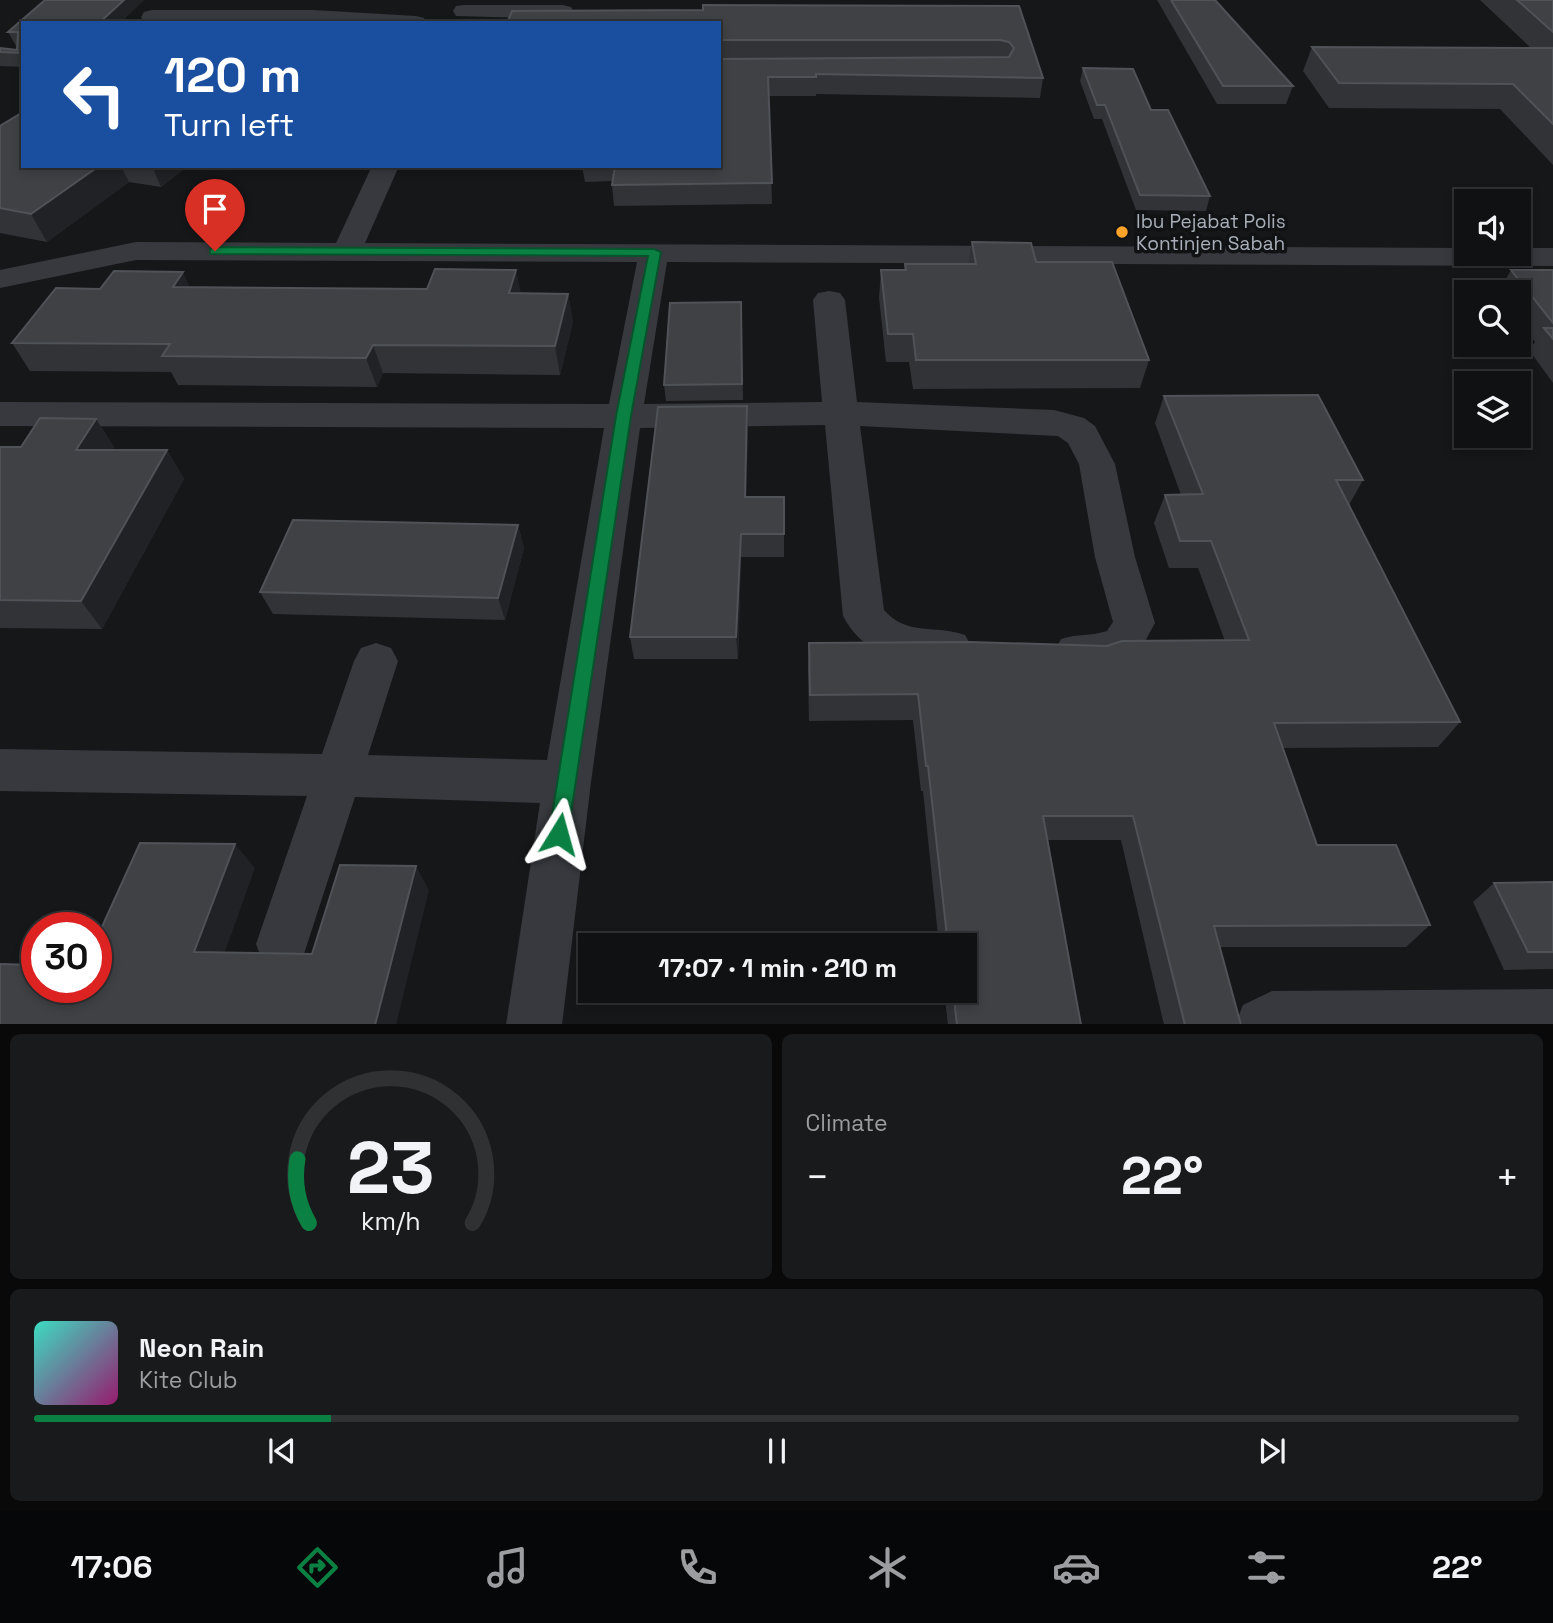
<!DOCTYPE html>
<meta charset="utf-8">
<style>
:root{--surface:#101113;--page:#191a1c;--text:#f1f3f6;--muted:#9c9da0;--line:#303133;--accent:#0b8043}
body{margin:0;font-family:"Space Grotesk",sans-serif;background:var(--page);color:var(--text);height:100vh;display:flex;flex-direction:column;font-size:26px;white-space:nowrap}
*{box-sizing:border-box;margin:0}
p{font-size:23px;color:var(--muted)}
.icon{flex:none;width:38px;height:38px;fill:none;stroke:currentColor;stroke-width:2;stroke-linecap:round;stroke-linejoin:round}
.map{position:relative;height:1024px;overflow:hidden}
.sheet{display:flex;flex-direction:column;gap:10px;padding:10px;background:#09090a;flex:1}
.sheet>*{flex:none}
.guide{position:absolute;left:21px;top:21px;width:700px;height:147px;border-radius:0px;box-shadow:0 4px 10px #0003,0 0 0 2px var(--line);background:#1a4fa0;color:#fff;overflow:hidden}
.tools{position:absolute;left:1454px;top:189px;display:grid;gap:14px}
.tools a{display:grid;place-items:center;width:77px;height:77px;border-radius:0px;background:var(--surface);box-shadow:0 4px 10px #0003,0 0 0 2px var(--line);font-size:35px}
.speed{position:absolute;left:21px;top:912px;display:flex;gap:14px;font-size:35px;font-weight:700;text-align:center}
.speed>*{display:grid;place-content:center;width:91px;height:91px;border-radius:50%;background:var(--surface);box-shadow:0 4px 10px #0003,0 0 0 2px var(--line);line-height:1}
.speed .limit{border:10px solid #d22;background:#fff;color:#111}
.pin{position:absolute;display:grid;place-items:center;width:60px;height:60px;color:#fff;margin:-72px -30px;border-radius:50% 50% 50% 0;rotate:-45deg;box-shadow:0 0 7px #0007}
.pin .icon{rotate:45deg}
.me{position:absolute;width:77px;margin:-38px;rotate:8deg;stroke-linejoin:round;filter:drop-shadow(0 0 5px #0008)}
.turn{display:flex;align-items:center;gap:24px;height:147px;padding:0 28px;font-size:32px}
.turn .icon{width:91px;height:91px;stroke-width:2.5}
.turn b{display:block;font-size:49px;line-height:60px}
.big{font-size:52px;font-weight:800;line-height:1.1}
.sheet .widget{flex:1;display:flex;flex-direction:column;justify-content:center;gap:10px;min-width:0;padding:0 24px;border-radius:10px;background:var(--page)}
.sheet .dial{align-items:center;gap:0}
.dial svg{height:182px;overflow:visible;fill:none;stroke:var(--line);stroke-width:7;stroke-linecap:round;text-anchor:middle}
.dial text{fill:var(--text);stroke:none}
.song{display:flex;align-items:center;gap:21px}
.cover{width:84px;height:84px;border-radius:10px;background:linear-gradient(135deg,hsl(170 70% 55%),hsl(320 70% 35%))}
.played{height:7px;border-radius:4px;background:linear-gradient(90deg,var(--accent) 20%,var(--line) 20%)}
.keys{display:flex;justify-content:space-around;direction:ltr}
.heat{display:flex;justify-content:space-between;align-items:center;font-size:38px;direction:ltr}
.sheet .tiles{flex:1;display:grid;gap:10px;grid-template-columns:1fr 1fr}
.widget:last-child{grid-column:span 2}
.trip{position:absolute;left:578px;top:933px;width:399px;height:70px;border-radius:0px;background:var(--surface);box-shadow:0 4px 10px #0003,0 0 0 2px var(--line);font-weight:800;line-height:70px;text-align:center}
.menu{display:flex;height:112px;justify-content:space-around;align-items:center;background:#060708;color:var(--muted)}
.menu .icon{width:49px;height:49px}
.menu .selected{color:var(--accent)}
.menu b{font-size:32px;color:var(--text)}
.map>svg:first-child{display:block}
</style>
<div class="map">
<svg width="1553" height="1025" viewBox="0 0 1553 1025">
<rect width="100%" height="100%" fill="#161719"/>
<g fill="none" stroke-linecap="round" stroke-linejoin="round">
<path fill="#37393e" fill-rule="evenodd" d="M 464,5 L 563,5 L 571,7 L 574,12 L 571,17 L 563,19 L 456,16 L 453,11 L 456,6 Z
M 152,10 L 313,10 L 416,16 L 424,18 L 427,23 L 144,22 L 141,17 L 144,12 Z
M 372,166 L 399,166 L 365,243 L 1466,248 L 1466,254 L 1519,254 L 1519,248 L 1553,248 L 1553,266 L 667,262 L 644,404 L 822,402 L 813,300 L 818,293 L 829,291 L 840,293 L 845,300 L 857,402 L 1054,410 L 1084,418 L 1095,426 L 1115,464 L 1135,557 L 1155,623 L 1137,656 C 1110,666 1089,674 1061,665 L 1054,652 L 1061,639 C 1076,634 1092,636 1107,631 L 1113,622 L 1095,557 L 1079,464 L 1068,443 L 1058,436 L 860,426 L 884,610 C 908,637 935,624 965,635 L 972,647 L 965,659 C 920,675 865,659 843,616 L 825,425 L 640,428 L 591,782 L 562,1025 L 506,1025 L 540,803 L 355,797 L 301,963 L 282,970 L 263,963 L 256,944 L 307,796 L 0,791 L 0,749 L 322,754 L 354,661 L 361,648 L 376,643 L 391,648 L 398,661 L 368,755 L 547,760 L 604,428 L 0,426 L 0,402 L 609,404 L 637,262 L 136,260 L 0,288 L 0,270 L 136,242 L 336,243 Z
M 1553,989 L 1553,1025 L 1235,1025 L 1243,1005 L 1272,991 Z"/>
</g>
<path fill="#323337" d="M 45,0 L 144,0 L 120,23 L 23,23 L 23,67 L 0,66 L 0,48 L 17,50 L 17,46 L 16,46 L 8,32 Z
M 1157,0 L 1215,0 L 1293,86 L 1286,104 L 1217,104 Z
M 1480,0 L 1553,0 L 1553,165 L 1500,109 L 1329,108 L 1303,71 L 1312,47 L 1531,48 Z
M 1019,6 L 1043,78 L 1040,98 L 816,94 L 816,96 L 769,96 L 772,204 L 614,206 L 612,185 L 612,181 L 585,182 L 582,166 L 719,166 L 719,23 L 703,10 Z
M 1083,68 L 1151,110 L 1210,196 L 1206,211 L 1136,210 L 1102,119 L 1094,119 L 1080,81 Z
M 0,126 L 23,166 L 188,166 L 161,187 L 129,182 L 47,242 L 0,233 Z
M 972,242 L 1036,262 L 1149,360 L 1140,388 L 913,389 L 909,362 L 886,362 L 879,298 L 881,270 L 904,270 L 905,264 L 968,264 Z
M 1511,270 L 1553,270 L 1553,383 L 1529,350 L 1535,342 L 1519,320 L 1519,292 L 1498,292 Z
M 190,287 L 568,294 L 573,322 L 560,375 L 383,373 L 377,387 L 178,385 L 171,372 L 30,371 L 12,343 L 100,289 Z
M 741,302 L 743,400 L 666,401 L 664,385 Z
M 1164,396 L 1363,480 L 1349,505 L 1460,722 L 1438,747 L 1283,748 L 1317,845 L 1430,925 L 1406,947 L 1220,947 L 1241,1025 L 1164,1025 L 1121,840 L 1048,840 L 1081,1025 L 948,1025 L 944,990 L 964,990 L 964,945 L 939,945 L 923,791 L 921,791 L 913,720 L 809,721 L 808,669 L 809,643 L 1107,646 L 1225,641 L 1198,568 L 1169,568 L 1154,523 L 1165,495 L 1181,495 L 1155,423 Z
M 747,406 L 748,429 L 746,497 L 784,497 L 784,557 L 741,557 L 738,659 L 634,659 L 630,637 Z
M 96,419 L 114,447 L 112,450 L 167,450 L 184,479 L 102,629 L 0,628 L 0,447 L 21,447 Z
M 518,525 L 524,548 L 505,620 L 273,614 L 260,592 Z
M 1553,882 L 1553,969 L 1504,970 L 1473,902 L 1494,883 Z"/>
<path fill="#212225" d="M 124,0 L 144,0 L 120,23 L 99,23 Z
M 99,166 L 121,166 L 129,182 L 47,242 L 31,214 Z
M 152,166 L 188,166 L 161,187 Z
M 516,270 L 522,298 L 509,293 Z
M 183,272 L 196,300 L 173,287 Z
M 568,294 L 573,322 L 560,375 L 555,346 Z
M 373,345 L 383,373 L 377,387 L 366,358 Z
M 747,406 L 748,429 L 746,520 L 745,497 Z
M 96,419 L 114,447 L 95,478 L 76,450 Z
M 167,450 L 184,479 L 102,629 L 81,601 Z
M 518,525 L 524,548 L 505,620 L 498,598 Z
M 741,534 L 741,557 L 738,659 L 736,637 Z
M 235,844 L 255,868 L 217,974 L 194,952 Z
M 416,866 L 429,890 L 396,1025 L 375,1025 Z"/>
<path fill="#3f4145" stroke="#4f5257" stroke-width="2" d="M 45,0 L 124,0 L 99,23 L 23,23 L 23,53 L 0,52 L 0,48 L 17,50 L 18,32 L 8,32 Z
M 1171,0 L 1215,0 L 1293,86 L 1223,86 Z
M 1517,0 L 1553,0 L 1553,32 Z
M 703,5 L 1019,6 L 1043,78 L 816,74 L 816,77 L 768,77 L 772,183 L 612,185 L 615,166 L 719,166 L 719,59 L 1009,57 L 1014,48 L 1009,42 L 1000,40 L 719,40 L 719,23 L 507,23 L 512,11 L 703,10 Z
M 1312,47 L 1553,48 L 1553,124 L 1513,84 L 1339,83 Z
M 1083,68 L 1133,69 L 1151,110 L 1168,110 L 1210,196 L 1140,195 L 1105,105 L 1097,105 Z
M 23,112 L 23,166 L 99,166 L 31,214 L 0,208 L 0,126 Z
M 972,242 L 1031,243 L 1036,262 L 1112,262 L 1149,360 L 916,360 L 913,334 L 888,334 L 881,270 L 906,270 L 905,264 L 976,264 Z
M 435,269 L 516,270 L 509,293 L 568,294 L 555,346 L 373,345 L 366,358 L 162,356 L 170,344 L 12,343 L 56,288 L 100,289 L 114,271 L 183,272 L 173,287 L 427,289 Z
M 1511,270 L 1553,270 L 1553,323 Z
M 741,302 L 742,384 L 664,385 L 670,303 Z
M 1544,328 L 1553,328 L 1553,339 Z
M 1318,395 L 1363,480 L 1336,480 L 1460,722 L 1274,723 L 1317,845 L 1396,845 L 1430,925 L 1214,926 L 1241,1025 L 1185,1025 L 1133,816 L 1043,816 L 1081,1025 L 957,1025 L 953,990 L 964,990 L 964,945 L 948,945 L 928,766 L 926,766 L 918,694 L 810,695 L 809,643 L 970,642 L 1107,646 L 1122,641 L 1249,640 L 1211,541 L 1180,541 L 1165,495 L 1203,494 L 1164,396 Z
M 747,406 L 745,497 L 784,497 L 784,534 L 741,534 L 736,637 L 630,637 L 658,407 Z
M 40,418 L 96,419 L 76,450 L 167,450 L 81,601 L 0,600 L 0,447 L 21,447 Z
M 293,520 L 518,525 L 498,598 L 260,592 Z
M 140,843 L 235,844 L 194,952 L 312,954 L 340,865 L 416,866 L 375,1025 L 0,1025 L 0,964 L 37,965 L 37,987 L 96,987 L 96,940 Z
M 1553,882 L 1553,952 L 1528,952 L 1494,883 Z"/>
<path fill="#0b8043" stroke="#07532c" stroke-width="2" d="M 215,247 L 654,249 L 661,252 L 631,416 L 567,840 L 559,843 L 552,840 L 549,834 L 616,416 L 648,256 L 210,254 L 210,249 Z"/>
<circle fill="#fea329" stroke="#111214" stroke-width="2.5" cx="1122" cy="232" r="7"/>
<g text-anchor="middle" stroke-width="7" stroke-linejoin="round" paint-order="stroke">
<g font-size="19" fill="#a8afb9" stroke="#111214" text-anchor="start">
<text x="1136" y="228">Ibu Pejabat Polis<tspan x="1136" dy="22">Kontinjen Sabah</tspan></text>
</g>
</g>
</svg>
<div class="tools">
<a><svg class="icon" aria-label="sound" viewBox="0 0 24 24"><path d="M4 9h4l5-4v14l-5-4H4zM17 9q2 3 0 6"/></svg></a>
<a><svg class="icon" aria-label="search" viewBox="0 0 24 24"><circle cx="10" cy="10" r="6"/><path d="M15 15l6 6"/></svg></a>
<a><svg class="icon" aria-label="layers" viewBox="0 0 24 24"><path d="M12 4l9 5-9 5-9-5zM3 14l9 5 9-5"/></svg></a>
</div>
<div class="speed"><div class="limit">30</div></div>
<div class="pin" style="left:215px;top:251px;background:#d93025"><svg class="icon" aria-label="arrive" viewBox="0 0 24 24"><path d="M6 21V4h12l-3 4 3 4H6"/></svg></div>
<svg class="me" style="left:559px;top:834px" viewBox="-20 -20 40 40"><path d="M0-17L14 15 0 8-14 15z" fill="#0b8043" stroke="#fff" stroke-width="4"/></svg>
<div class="trip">17:07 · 1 min · 210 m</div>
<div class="guide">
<div class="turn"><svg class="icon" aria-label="left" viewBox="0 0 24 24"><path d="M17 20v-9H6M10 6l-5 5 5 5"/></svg><div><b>120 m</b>Turn left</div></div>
</div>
</div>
<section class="sheet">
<div class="tiles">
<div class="widget dial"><svg viewBox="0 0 100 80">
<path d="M14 69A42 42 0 1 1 86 69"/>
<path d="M14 69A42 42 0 0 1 9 41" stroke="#0b8043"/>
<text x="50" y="56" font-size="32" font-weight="700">23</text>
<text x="50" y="72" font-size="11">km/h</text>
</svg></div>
<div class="widget"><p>Climate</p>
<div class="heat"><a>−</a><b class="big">22°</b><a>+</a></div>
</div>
<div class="widget">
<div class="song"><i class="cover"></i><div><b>Neon Rain</b><p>Kite Club</p></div></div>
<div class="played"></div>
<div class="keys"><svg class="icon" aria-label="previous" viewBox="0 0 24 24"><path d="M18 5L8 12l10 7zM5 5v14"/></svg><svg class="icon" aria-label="pause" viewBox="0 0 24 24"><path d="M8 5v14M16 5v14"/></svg><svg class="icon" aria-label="next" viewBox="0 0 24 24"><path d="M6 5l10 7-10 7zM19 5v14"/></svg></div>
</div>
</div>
</section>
<nav class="menu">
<b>17:06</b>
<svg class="icon selected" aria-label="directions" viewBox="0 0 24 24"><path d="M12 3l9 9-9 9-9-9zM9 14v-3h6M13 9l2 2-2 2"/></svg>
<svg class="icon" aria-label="music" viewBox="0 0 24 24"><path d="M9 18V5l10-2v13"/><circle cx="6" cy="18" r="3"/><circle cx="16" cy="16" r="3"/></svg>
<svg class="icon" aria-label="phone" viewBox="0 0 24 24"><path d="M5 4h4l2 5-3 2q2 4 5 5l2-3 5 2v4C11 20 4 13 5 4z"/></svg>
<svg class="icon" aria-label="climate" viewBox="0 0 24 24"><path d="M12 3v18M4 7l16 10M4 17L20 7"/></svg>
<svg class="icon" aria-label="car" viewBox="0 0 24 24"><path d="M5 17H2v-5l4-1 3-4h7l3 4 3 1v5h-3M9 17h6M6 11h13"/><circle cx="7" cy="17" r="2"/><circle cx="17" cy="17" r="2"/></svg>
<svg class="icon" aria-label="filters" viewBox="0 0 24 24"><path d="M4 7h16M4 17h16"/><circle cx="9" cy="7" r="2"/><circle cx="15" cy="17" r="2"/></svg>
<b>22°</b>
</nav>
